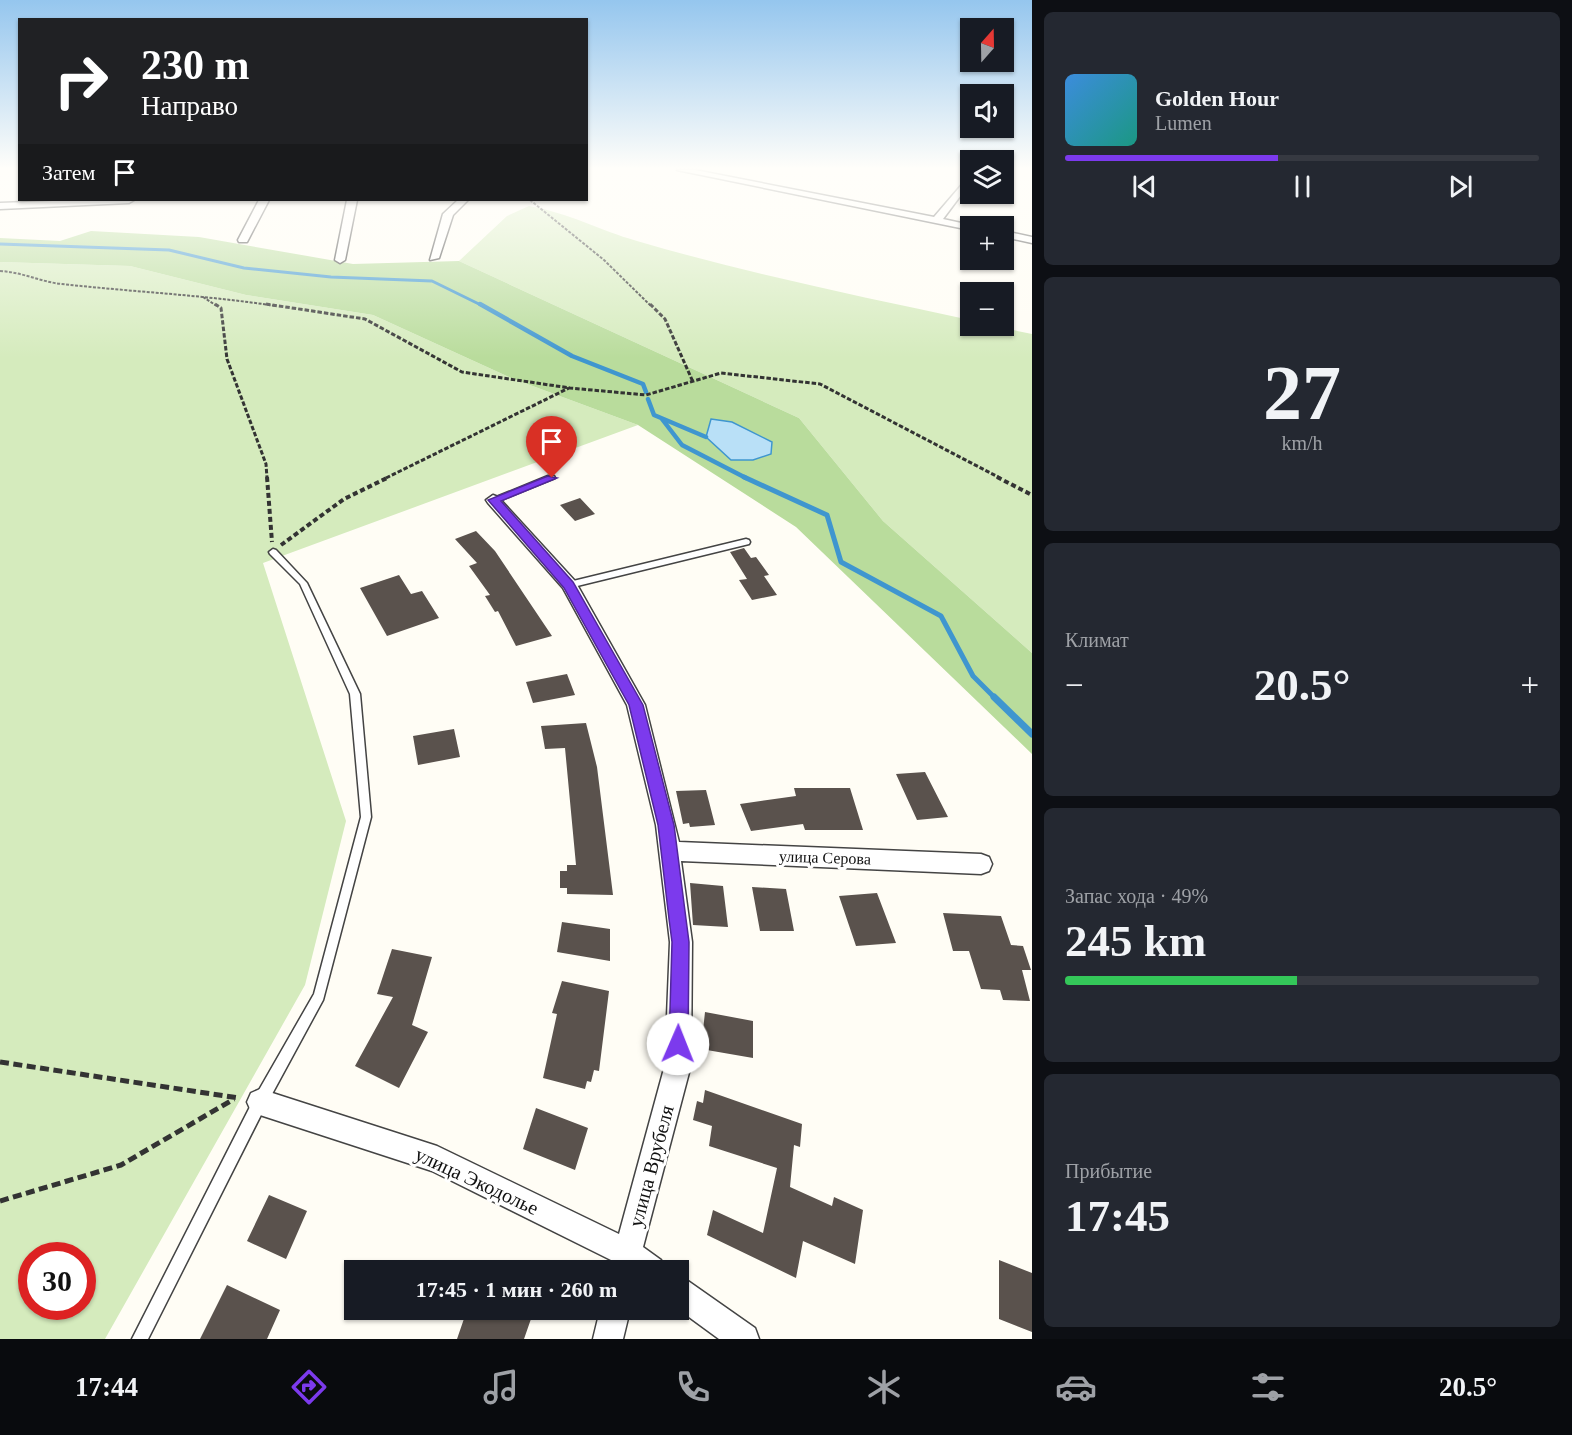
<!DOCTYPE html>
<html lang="ru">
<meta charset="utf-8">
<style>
:root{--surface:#171b24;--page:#242831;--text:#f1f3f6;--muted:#9ea1a6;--line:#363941;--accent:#7c3aed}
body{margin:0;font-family:"Times New Roman",serif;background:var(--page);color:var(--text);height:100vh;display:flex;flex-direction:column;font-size:22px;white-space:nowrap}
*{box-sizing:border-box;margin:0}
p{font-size:20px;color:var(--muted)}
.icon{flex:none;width:33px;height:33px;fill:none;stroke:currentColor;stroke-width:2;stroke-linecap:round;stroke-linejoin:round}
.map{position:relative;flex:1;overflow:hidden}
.drawer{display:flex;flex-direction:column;gap:12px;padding:12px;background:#0d0f14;width:540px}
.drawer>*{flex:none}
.guide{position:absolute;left:18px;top:18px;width:570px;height:183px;border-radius:0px;box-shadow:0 2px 4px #0004;background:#202124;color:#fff;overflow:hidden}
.needle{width:39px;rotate:20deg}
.fabs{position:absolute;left:960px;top:18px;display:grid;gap:12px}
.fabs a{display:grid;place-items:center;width:54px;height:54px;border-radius:0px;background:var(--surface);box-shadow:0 2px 4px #0004;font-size:30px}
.speed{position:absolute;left:18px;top:1242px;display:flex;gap:12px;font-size:30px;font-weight:700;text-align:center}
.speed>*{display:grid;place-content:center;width:78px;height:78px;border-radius:50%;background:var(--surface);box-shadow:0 2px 4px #0004;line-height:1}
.speed .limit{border:9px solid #d22;background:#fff;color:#111}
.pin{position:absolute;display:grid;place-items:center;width:51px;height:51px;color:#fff;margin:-62px -26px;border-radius:50% 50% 50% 0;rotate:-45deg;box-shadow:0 0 6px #0007}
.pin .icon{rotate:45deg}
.me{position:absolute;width:66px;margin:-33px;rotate:1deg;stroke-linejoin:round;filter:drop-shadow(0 0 4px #0008)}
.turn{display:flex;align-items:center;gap:21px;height:126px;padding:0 24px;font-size:27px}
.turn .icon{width:78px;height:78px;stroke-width:2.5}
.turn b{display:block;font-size:42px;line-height:51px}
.then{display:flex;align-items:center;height:57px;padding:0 24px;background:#0003;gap:12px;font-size:22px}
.big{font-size:45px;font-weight:700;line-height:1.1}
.drawer .widget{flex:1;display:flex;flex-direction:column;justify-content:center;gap:9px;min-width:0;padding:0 21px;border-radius:9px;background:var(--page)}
.drawer .dial{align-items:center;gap:0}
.dial b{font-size:78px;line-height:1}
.song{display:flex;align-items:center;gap:18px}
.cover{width:72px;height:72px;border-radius:9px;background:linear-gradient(135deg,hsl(210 70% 55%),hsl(170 70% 35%))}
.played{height:6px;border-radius:3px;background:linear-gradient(90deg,var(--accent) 45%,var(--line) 45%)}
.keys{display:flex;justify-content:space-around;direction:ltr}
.heat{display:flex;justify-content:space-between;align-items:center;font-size:33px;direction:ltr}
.charge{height:9px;border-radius:4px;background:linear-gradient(90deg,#34c759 49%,var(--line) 0)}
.trip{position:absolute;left:344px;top:1260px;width:345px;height:60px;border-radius:0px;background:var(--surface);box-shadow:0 2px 4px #0004;font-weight:700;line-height:60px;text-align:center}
.tabs{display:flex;height:96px;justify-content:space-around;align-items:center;background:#090b0e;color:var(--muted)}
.tabs .icon{width:42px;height:42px}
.tabs .active{color:var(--accent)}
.tabs b{font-size:27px;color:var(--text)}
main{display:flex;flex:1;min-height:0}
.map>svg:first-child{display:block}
</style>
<main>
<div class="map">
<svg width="1032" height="1339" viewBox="0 0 1032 1339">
<rect width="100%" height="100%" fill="#fffdf5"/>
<path fill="#d5ebbd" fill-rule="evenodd" d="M 529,206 C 569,213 599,230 637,241 C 746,273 859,296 970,320 L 970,326 L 994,326 L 1032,334 L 1032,653 L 883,521 L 799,418 L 459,261 L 507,216 Z
M 0,262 L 130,266 L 246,295 L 373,315 L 511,378 L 638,425 L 263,563 L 346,821 L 305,985 L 105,1339 L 0,1339 ZM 32,1256 L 82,1256 L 82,1306 L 32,1306 Z"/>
<path fill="#b9dc9c" d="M 91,231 L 199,237 L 353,264 L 459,261 L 799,418 L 883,521 L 1032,653 L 1032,754 L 796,527 L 638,425 L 511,378 L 373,315 L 246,295 L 130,266 L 0,262 L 0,238 L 60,241 Z"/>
<path fill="#b9e0f7" stroke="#3f96cf" stroke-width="1.5" d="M 711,419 L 732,422 L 772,442 L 771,454 L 753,460 L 731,460 L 706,437 Z"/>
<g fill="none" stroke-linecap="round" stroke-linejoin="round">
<path stroke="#3f96cf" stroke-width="3" d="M 0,244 L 169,250 L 244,268 L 331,277 L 432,281 L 483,306"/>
<path stroke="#3f96cf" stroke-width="4.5" d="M 480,304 L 572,356 L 643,384 L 646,392
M 648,399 L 654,415 L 706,437
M 662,419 L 682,445 L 746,478"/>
<path stroke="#3f96cf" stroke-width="5" d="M 744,477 L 827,515 L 841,562 L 941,616 L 973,676 L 996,699"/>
<path stroke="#3f96cf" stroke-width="7" d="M 994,697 L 1032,734"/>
</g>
<path fill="#5a524d" d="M 580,498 L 595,514 L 575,521 L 560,505 Z
M 476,531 L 495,551 L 552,636 L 516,646 L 498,611 L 495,612 L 485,596 L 490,595 L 469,566 L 477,563 L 455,539 Z
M 744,548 L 751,558 L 756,557 L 769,575 L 764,576 L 777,595 L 752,600 L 739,580 L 747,579 L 730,552 Z
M 399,575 L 411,594 L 422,591 L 439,618 L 387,636 L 360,588 Z
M 567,674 L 575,695 L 533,703 L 526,682 Z
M 586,723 L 597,767 L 613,895 L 567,894 L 567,888 L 560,888 L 560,871 L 567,871 L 567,865 L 576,865 L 565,748 L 545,749 L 541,726 Z
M 454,729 L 460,757 L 418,765 L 413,736 Z
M 925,772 L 948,817 L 917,820 L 896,774 Z
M 794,788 L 850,788 L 863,830 L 805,830 L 803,824 L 751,831 L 740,804 L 796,796 Z
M 706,790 L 715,825 L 690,827 L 689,823 L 683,824 L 676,791 Z
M 690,883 L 723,886 L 728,927 L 693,925 Z
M 752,887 L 786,889 L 794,931 L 760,931 Z
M 877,893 L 896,943 L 856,946 L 839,896 Z
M 943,913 L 1001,916 L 1011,945 L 1023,946 L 1031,970 L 1022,970 L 1030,1001 L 1003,1000 L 1000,990 L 981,989 L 969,951 L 953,951 Z
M 562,922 L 610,929 L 610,961 L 557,952 Z
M 392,949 L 432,957 L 412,1025 L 428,1032 L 399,1088 L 355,1066 L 393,997 L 377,994 Z
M 562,981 L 609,991 L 599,1071 L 594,1070 L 591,1082 L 587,1081 L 585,1089 L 543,1078 L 557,1014 L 552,1013 Z
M 705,1012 L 753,1021 L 753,1058 L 701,1049 Z
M 705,1090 L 802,1124 L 800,1147 L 794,1145 L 790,1187 L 832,1206 L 834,1197 L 863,1210 L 855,1264 L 803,1241 L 796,1278 L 707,1235 L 713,1210 L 763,1233 L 777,1168 L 709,1146 L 712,1126 L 693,1120 L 697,1101 L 703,1103 Z
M 536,1108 L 588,1128 L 575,1170 L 523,1149 Z
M 269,1195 L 307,1211 L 286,1259 L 247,1241 Z
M 999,1260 L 1032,1273 L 1032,1332 L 999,1319 Z
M 227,1285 L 280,1310 L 267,1339 L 200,1339 Z
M 467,1310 L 520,1310 L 532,1316 L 524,1339 L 457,1339 Z"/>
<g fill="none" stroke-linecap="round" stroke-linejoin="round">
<g stroke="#444" stroke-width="3">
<path id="lane" d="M 548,476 L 554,476 L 555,478 L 496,502 L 490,502 L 489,500 Z
M 746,539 L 749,540 L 750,542 L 749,544 L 569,588 L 565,585 L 569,582 Z
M 273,549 L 276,550 L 307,583 L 360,694 L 371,817 L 323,1000 L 265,1107 L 148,1339 L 132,1339 L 255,1097 L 314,994 L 361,817 L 350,694 L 300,584 L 270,554 L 269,552 Z"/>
</g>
<g stroke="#444" stroke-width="3">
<path id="street" d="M 677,170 L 695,170 L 934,217 L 970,175 L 970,183 L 943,219 L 975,226 L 970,226 L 970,230 Z
M 79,200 L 134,200 L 129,203 L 0,209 L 0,203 Z
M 259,200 L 269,200 L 247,242 L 239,242 L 238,240 Z
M 347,200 L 357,200 L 345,260 L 340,263 L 335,260 Z
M 458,200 L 468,200 L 453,215 L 439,258 L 430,260 L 443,214 Z
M 1004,231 L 1032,237 L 1032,243 L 1004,237 Z
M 493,495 L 498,497 L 575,581 L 645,705 L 679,842 L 981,854 L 989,857 L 992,864 L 989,871 L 981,874 L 681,861 L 692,942 L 691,1065 L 643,1247 L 661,1260 L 665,1270 L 609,1270 L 611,1260 L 432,1171 L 260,1115 L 251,1111 L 247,1102 L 251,1093 L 260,1089 L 437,1146 L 619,1234 L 665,1065 L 670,942 L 656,825 L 627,705 L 563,588 L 488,503 L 486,500 Z
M 678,1276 L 688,1281 L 755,1328 L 759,1339 L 719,1339 L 678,1309 Z
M 600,1310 L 630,1310 L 623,1339 L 593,1339 Z"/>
</g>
<path stroke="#333" stroke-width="2" stroke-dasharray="3 1.5" stroke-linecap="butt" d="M 530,200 L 604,260 L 651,306
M 0,271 C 22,272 41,282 62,284 C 134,292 205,295 276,306
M 203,297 L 217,306"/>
<path stroke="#333" stroke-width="3" stroke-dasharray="4.5 2" stroke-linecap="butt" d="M 215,304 L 221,308 L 227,359 L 266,464 L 267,478
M 266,304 L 365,319 L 462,372 L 570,388 L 646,395 L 721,373 L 820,384 L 1000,478
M 650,304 L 665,319 L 693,382
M 386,478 L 569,388"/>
<path stroke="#333" stroke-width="4" stroke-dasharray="5 3" stroke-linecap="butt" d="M 267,477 L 272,542
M 997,477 L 1032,495
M 281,545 L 344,499 L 389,477"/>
<path stroke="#333" stroke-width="5" stroke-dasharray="9 4.5" stroke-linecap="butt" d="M 0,1062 L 239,1098
M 0,1201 L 121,1165 L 234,1099"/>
<use href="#lane" fill="#fff" fill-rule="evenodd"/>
<use href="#street" fill="#fff" fill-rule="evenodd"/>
</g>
<linearGradient id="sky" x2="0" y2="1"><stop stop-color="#95c6ee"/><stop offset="0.47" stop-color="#fffefa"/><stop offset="1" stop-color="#fffefa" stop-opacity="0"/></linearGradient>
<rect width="1032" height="358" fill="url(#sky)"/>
<path fill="#7c3aed" stroke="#51269a" stroke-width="1.5" d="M 548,476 L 557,478 L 501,501 L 573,582 L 643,705 L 674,825 L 686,919 L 689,942 L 688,1044 L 685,1051 L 678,1054 L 672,1051 L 669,1044 L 672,942 L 669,919 L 658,825 L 629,705 L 564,588 L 488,500 Z"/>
<g text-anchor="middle" stroke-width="6" stroke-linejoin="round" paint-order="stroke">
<g font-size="16" fill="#111" stroke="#fff">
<text transform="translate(825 857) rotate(2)" y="6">улица Серова</text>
</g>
<g font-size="20" fill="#111" stroke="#fff">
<text transform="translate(651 1166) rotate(-75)" y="7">улица Врубеля</text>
<text transform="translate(477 1181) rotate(25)" y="7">улица Экодолье</text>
</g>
</g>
</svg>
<div class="fabs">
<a><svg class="needle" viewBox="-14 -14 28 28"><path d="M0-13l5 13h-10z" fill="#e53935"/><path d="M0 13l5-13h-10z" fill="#9ea1a6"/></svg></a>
<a><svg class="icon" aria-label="sound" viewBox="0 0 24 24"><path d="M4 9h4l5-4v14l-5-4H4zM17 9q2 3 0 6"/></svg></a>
<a><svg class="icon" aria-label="layers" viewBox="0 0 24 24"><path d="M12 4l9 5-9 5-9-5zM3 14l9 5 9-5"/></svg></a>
<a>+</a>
<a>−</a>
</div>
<div class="speed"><div class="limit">30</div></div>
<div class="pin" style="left:552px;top:478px;background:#d93025"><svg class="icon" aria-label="arrive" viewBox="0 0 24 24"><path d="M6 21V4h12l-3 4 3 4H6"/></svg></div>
<svg class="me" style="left:678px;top:1044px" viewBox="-20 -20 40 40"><circle r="19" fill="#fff"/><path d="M0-13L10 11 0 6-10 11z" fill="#7c3aed"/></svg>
<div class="trip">17:45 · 1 мин · 260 m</div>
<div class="guide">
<div class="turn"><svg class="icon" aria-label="right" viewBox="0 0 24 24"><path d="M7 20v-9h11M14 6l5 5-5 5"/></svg><div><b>230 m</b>Направо</div></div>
<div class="then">Затем<svg class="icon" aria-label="arrive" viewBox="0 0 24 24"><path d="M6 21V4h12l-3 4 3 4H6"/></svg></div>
</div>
</div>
<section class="drawer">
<div class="widget">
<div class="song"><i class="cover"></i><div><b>Golden Hour</b><p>Lumen</p></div></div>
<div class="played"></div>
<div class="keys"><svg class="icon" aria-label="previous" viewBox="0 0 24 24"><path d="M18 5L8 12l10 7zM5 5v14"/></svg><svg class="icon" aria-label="pause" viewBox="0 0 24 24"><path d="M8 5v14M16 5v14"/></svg><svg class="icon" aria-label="next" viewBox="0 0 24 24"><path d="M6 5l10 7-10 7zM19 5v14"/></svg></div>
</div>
<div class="widget dial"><b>27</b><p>km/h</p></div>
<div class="widget"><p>Климат</p>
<div class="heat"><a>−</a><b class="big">20.5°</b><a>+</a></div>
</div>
<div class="widget"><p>Запас хода · 49%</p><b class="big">245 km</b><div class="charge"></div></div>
<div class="widget"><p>Прибытие</p><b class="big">17:45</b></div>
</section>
</main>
<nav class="tabs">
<b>17:44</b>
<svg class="icon active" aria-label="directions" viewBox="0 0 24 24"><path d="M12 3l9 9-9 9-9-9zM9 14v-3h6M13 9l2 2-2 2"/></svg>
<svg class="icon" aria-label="music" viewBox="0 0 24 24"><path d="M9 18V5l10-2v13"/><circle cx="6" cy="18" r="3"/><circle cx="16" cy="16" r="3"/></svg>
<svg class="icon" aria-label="phone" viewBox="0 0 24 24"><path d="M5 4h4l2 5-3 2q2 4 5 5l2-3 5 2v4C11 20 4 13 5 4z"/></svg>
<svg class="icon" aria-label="climate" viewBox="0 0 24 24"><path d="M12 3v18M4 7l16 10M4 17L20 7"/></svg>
<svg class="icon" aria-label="car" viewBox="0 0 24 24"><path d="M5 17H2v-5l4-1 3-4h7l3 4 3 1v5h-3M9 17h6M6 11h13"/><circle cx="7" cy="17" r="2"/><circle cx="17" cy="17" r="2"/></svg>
<svg class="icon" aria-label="filters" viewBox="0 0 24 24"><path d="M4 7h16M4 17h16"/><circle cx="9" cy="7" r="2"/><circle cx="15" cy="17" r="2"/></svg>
<b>20.5°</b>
</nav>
